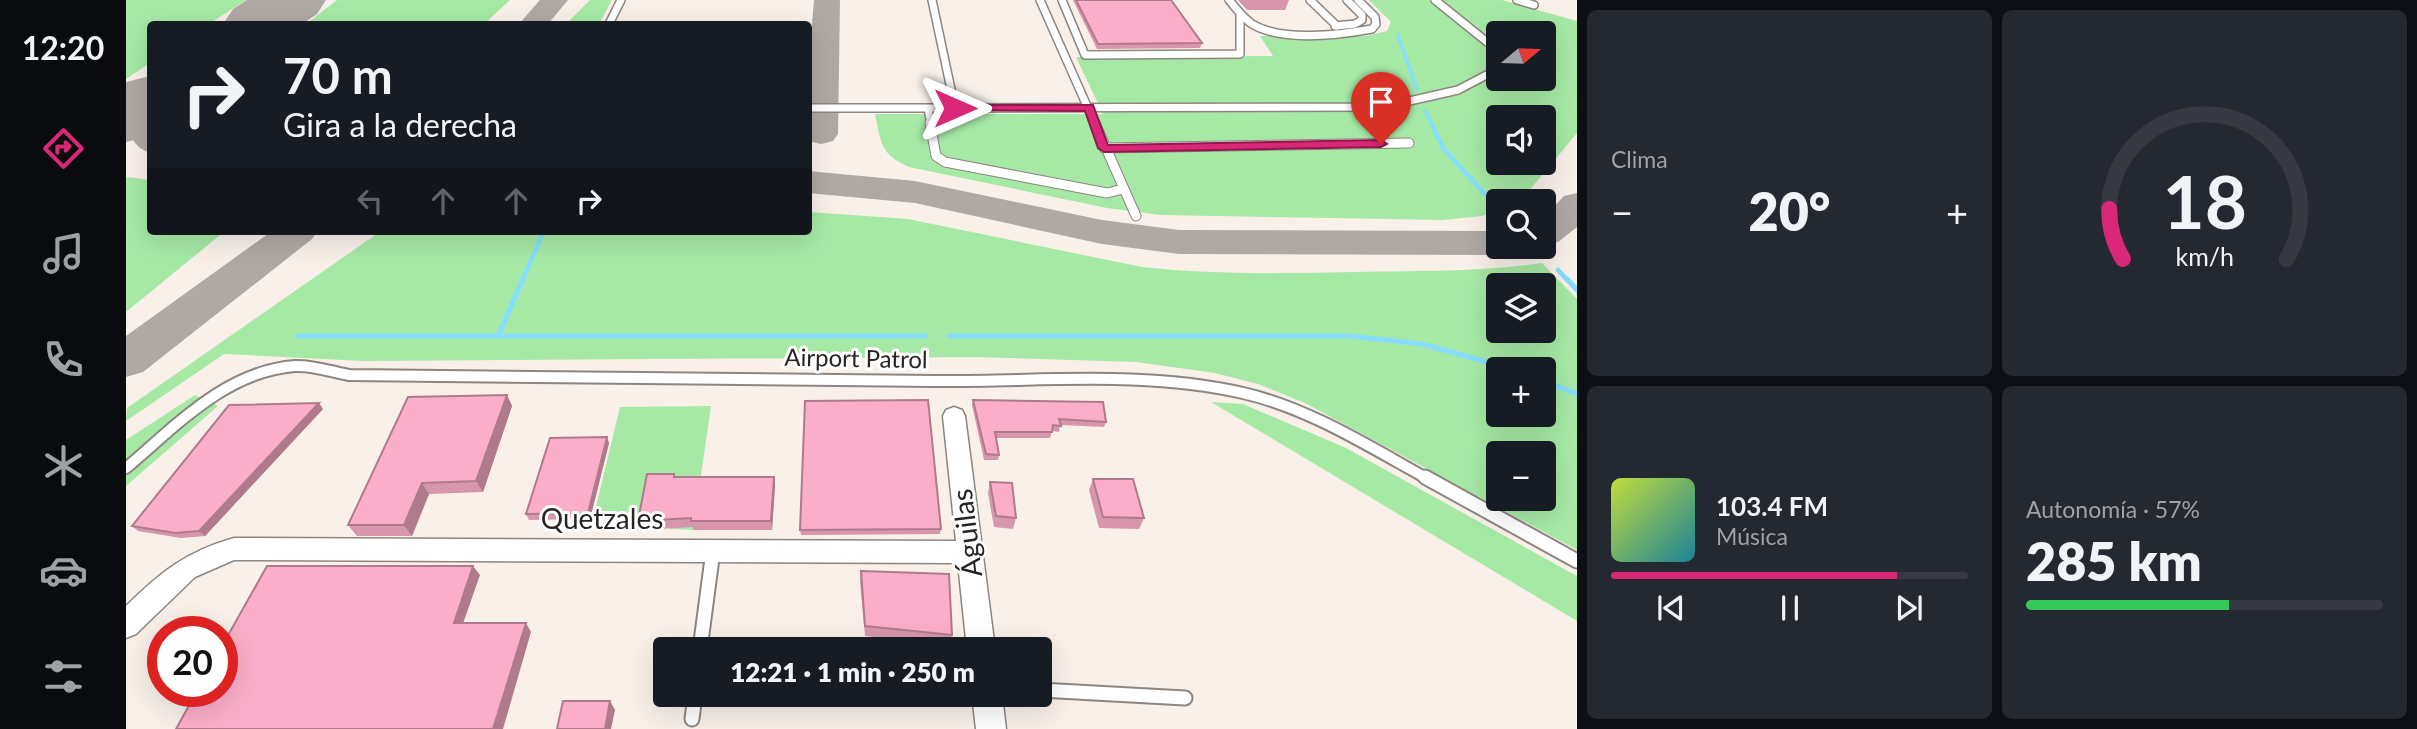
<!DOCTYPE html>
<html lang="es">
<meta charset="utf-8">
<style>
:root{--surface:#171b24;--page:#242831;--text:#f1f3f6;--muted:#9ea1a6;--line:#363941;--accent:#db2777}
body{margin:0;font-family:Lato,sans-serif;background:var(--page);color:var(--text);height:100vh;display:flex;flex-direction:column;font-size:26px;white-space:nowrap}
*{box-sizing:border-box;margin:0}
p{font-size:23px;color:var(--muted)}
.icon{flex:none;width:38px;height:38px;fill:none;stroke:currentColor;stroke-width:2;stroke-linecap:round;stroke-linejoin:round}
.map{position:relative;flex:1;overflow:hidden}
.side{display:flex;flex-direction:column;gap:10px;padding:10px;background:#0d0f14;width:840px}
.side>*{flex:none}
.top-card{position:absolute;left:21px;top:21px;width:665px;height:214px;border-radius:7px;box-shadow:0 7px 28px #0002;background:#171b24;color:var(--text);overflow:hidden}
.needle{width:46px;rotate:71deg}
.buttons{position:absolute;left:1360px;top:21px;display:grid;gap:14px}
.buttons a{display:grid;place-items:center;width:70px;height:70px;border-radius:7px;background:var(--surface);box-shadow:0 7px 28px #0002;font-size:35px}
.speed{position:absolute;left:21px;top:616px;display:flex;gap:14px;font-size:35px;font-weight:700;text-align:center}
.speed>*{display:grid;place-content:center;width:91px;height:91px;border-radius:50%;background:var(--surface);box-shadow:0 7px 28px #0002;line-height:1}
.speed .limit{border:10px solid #d22;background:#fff;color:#111}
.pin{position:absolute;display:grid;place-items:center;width:60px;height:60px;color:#fff;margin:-72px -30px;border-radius:50% 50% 50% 0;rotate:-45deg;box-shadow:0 0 7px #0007}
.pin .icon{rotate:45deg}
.me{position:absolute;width:77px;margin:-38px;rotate:90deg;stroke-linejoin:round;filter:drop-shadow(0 0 5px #0008)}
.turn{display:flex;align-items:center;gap:24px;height:147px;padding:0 21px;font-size:32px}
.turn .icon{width:91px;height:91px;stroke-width:2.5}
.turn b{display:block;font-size:49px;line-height:60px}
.lanes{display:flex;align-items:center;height:66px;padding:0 21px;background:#0003;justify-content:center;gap:35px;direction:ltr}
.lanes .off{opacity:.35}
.big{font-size:52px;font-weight:800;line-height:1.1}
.side .tile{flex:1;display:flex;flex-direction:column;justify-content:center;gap:10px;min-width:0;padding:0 24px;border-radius:10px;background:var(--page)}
.side .dial{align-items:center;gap:0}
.dial svg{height:182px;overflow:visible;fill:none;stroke:var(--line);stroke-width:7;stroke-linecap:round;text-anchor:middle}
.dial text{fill:var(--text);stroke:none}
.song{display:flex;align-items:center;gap:21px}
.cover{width:84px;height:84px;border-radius:10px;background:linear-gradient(135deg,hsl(70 70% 55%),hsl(190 70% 35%))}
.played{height:7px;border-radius:4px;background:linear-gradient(90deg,var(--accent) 80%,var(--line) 80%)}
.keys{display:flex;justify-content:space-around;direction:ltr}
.heat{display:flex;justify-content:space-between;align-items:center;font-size:38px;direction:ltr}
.charge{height:10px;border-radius:5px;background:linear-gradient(90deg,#34c759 57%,var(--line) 0)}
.side .tiles{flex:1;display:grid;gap:10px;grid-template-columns:repeat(2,1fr)}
.trip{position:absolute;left:527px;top:637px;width:399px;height:70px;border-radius:7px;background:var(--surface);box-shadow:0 7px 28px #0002;font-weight:800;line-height:70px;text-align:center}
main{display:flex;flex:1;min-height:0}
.tabs{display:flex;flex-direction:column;width:126px;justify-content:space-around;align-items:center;background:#090b0e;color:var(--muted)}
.tabs .icon{width:49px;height:49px}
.tabs .active{color:var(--accent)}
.tabs b{font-size:32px;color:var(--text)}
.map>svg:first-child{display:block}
</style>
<main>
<nav class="tabs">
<b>12:20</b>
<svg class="icon active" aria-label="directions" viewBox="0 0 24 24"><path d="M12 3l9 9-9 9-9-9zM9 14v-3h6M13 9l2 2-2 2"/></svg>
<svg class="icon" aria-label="music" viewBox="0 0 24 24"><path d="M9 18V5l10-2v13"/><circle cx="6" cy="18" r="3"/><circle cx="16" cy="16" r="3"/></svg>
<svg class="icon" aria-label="phone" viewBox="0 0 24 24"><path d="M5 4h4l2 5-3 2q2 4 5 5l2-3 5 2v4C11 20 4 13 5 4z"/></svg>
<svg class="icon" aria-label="climate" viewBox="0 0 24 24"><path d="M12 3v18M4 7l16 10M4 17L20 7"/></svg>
<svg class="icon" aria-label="car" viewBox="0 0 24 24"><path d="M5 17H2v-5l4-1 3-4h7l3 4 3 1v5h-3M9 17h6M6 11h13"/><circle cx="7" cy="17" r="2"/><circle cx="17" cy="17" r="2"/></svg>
<svg class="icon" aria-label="filters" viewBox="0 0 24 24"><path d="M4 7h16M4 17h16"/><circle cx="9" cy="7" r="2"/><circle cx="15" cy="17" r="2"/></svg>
</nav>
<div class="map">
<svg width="1451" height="729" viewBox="0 0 1451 729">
<rect width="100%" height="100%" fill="#f9f0ea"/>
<path fill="#a6e9a5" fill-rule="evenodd" d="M 0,0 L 120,0 L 83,24 L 24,24 L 24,63 L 0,79 Z
M 211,0 L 384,0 L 358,24 L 180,24 Z
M 464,0 L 486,0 L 473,24 L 440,24 Z
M 1243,0 L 1376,0 L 1451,21 L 1451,133 L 1397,198 L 1391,201 L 1372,201 L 1372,210 L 1356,216 L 1317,220 L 1035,215 L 981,208 L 783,167 C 754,154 755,143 749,114 L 977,114 L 950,57 L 1147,56 L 1134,36 L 1240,36 L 1261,31 L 1265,22 ZM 1372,33 L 1418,33 L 1418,79 L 1372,79 ZM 1372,117 L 1418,117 L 1418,163 L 1372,163 Z
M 0,177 L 24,180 L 24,231 L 99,231 L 0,312 Z
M 683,212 L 782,219 L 1016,267 C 1087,275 1158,273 1230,272 C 1292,271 1354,272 1416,263 L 1451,299 L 1451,550 L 1179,403 L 1135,385 L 1089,373 L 1010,362 L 848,357 L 237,361 L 98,354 L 0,421 L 1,408 L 255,231 L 682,231 ZM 1418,285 L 1418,331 L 1372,331 L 1372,285 ZM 1418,369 L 1418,415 L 1372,415 L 1372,369 ZM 1418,453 L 1418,499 L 1372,499 L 1372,453 Z
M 69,395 L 92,406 L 0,486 L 0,440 Z
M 1085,402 L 1117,404 L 1220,448 L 1451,576 L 1451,621 Z
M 585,406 L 567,530 L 544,529 L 551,484 L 524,484 L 516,530 L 491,531 L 494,516 L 468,515 L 494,407 Z"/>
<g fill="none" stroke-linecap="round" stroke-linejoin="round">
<path stroke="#86ddfd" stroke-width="3.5" d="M 1272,35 L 1291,90
M 1299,111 L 1306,124"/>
<path stroke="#86ddfd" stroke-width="4.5" d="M 1305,123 L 1317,148 L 1366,202
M 1432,270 L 1442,281
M 396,281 L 418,231"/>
<path stroke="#86ddfd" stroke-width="5" d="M 1441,279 L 1451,290
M 172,336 L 800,336
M 372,336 L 397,279
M 823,336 L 1223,336 L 1296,344 L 1386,369
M 1418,381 L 1451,394"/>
<path fill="#afa8a4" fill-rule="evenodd" d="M 414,0 L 442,0 L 422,24 L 393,24 Z
M 688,0 L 714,0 L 712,134 L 707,141 L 695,144 L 682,141 L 682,72 Z
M 24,97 L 24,153 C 0,145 0,122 12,100 Z
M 682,171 L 789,181 L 976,220 L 1053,230 L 1372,231 L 1372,247 L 1390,247 L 1386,252 L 1372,255 L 1053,254 L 976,244 L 789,203 L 682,193 Z
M 1451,193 L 1451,227 L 1432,242 L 1418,245 L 1418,217 L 1438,196 Z
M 146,231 L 192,231 L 186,239 L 17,372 L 0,377 L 0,336 Z"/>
<path fill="#afa8a4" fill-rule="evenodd" d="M 121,0 L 200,0 L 191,14 L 176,24 L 97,24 L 107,9 Z
M 24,76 L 24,136 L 0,142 L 0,82 Z"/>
<g stroke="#8d8580" stroke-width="10">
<path id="service-far3" d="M 914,0 L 969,124
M 936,0 L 959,55 L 1114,54 L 1114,13
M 1103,0 C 1110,8 1117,18 1126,24 C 1156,42 1213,35 1246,29 L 1250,24 L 1249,17 L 1232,0
M 1184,0 L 1211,26
M 1309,0 L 1366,46 L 1372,55
M 1391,0 L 1408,5
M 483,24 L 495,0
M 1209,26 L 1229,24 L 1236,20 L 1236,15 L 1221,0
M 682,108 L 829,108 L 806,0
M 802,108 L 805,124
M 829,108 L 1257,107 L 1332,90 L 1372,69"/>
</g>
<g stroke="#8d8580" stroke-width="11">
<path id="service-far2" d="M 804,123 L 810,156 L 819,162 L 981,193 L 997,189
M 969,123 L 1010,216
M 978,148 L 1283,143"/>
</g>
<g stroke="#8d8580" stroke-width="14">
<path id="service-far1" d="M 0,468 C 50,426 100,371 169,366 C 187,365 206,372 223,375 C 418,377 614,379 809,381 C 912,382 1016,370 1117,393 C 1183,408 1244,447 1302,479"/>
</g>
<g stroke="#8d8580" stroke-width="17">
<path id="service" d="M 1299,477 L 1451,561
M 574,649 L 587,551
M 914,690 L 1059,698
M 566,719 L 569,695"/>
</g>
<g stroke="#8d8580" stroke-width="3">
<path id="minor" d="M 828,407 L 836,410 L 839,416 L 869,649 L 841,649 L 832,563 L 108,560 L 69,577 L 10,634 L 0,638 L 0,606 C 35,572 59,552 108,538 L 830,541 L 817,416 L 820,410 Z
M 846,695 L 876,695 L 880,729 L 850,729 Z"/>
</g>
<use href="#service-far3" stroke="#fff" stroke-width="7"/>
<use href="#service-far2" stroke="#fff" stroke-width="9"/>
<use href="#service-far1" stroke="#fff" stroke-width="10"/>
<use href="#service" stroke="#fff" stroke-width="13"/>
<use href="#minor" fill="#fff" fill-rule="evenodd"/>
</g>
<path fill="#d896ad" d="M 947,0 L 1045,0 L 1076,43 L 1074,48 L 971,49 Z
M 1112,0 L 1163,0 L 1159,10 L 1121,10 Z
M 381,395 L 386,406 L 357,492 L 303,494 L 286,536 L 231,536 L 222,525 Z
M 847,400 L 980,422 L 978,427 L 934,425 L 933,432 L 926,431 L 924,438 L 870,438 L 873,455 L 872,460 L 858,460 L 846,405 Z
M 197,409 L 79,536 L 55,538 L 12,531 L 6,526 Z
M 483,443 L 464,519 L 403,520 L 400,514 Z
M 548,474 L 549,477 L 648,477 L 649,486 L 646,530 L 567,530 L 567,527 L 516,530 L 512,521 Z
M 967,479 L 1018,518 L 1013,529 L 973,528 L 963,490 Z
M 864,482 L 890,518 L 887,529 L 868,527 L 862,493 Z
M 815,529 L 814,534 L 675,535 L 674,530 Z
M 735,571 L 826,635 L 824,645 L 739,636 L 734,581 Z"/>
<path fill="#b07a8d" d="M 381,395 L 386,406 L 357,492 L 350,481 Z
M 193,403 L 197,409 L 79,536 L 73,531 Z
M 481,437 L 483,443 L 464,519 L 462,513 Z
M 648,477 L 649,486 L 646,530 L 645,521 Z
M 296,483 L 303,494 L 286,536 L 278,525 Z
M 347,566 L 354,575 L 334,632 L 328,623 Z
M 400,623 L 405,632 L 377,729 L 367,729 Z
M 484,701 L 489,710 L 485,729 L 479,729 Z"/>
<path fill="#fbaec9" stroke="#b07a8d" stroke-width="2" d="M 950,0 L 1045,0 L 1076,43 L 972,44 Z
M 381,395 L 350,481 L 296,483 L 278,525 L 222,525 L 282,397 Z
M 802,400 L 815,529 L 674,530 L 679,401 Z
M 847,400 L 977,402 L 980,422 L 933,419 L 935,426 L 927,425 L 926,432 L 869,432 L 873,455 L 860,454 Z
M 193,403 L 73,531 L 49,533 L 6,526 L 103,405 Z
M 481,437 L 462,513 L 400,514 L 424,438 Z
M 521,474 L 548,474 L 548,477 L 648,477 L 645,521 L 565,521 L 565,518 L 512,521 Z
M 967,479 L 1007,479 L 1018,518 L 977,517 Z
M 864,482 L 886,483 L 890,518 L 870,516 Z
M 141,566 L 347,566 L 328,623 L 400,623 L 367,729 L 50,729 L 71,691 L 96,691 L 96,646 Z
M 735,571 L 823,574 L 826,635 L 739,626 Z
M 437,701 L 484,701 L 479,729 L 431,729 Z"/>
<path fill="#db2777" stroke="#8e194d" stroke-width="2" d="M 829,105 L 967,105 L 982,145 L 1255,140 L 1261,144 L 1255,147 L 978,152 L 972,148 L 959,111 L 825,110 L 825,106 Z"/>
<g text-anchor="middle" stroke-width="6" stroke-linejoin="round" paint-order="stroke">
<g font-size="24" fill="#272422" stroke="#fff">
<text transform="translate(730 359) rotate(1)" y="8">Airport Patrol</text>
</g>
<g font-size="28" fill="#272422" stroke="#fff">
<text x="476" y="529">Quetzales</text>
<text transform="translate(841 533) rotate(-97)" y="10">Águilas</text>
</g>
</g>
</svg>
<div class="buttons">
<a><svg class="needle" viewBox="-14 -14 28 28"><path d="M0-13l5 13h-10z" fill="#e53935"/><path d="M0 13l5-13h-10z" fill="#9ea1a6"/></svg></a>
<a><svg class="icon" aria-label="sound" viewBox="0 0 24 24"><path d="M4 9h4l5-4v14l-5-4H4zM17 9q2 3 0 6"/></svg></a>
<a><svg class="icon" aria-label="search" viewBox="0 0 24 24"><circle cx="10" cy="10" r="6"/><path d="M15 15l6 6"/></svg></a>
<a><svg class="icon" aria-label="layers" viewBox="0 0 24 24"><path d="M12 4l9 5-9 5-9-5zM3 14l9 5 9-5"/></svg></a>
<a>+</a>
<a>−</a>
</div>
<div class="speed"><div class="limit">20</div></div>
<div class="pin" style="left:1255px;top:144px;background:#d93025"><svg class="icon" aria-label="arrive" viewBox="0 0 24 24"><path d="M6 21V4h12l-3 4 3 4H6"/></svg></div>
<svg class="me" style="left:829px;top:108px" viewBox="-20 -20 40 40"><path d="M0-17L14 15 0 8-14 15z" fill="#db2777" stroke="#fff" stroke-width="4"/></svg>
<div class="trip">12:21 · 1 min · 250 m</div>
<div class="top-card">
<div class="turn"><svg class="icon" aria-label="right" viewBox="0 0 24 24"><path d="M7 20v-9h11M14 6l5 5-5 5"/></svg><div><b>70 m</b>Gira a la derecha</div></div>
<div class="lanes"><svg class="icon off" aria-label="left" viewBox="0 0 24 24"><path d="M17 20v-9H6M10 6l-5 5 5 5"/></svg><svg class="icon off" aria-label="ahead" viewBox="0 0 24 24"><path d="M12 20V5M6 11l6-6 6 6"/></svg><svg class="icon off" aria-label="ahead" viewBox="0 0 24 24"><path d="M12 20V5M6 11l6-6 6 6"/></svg><svg class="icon" aria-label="right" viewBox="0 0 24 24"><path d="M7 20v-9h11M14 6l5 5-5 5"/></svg></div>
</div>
</div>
<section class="side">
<div class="tiles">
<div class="tile"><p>Clima</p>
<div class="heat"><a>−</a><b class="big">20°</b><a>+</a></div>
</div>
<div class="tile dial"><svg viewBox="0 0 100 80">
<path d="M14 69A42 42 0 1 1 86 69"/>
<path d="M14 69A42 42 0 0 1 8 47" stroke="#db2777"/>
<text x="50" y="56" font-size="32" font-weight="700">18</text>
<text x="50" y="72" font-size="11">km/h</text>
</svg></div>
<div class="tile">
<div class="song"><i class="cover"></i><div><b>103.4 FM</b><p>Música</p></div></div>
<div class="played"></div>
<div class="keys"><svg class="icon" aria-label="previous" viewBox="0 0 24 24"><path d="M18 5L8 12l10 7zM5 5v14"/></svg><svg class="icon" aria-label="pause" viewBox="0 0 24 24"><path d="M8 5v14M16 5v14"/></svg><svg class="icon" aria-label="next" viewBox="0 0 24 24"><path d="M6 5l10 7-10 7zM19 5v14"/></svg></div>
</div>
<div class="tile"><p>Autonomía · 57%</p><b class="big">285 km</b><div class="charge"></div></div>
</div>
</section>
</main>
